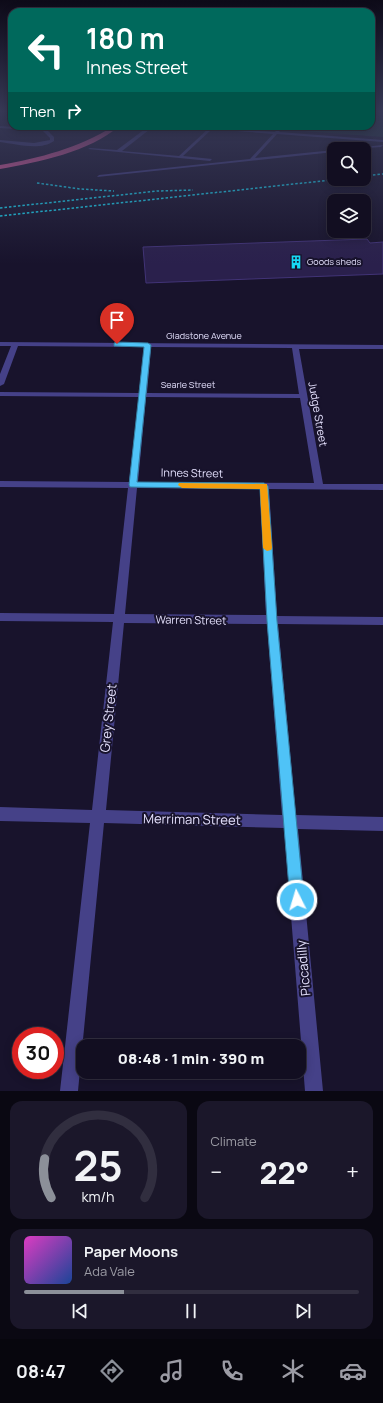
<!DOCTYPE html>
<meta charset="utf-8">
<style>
:root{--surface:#120e21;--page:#1b172a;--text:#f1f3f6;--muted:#9c9ca5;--line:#312e3f;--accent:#8c9099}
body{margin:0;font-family:Manrope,sans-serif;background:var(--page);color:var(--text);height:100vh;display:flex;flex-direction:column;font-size:15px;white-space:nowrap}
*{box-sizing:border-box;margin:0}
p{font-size:13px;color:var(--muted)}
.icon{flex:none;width:22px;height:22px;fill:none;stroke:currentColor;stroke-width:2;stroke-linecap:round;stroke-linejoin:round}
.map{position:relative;height:1091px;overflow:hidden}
.sheet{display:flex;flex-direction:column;gap:10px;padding:10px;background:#0a0812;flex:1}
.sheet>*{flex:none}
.top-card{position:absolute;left:8px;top:8px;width:367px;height:122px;border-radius:12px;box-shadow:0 2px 10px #0003,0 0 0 1px var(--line);background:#00695c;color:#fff;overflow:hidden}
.fabs{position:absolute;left:327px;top:142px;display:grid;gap:8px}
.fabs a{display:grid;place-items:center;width:44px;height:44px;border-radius:8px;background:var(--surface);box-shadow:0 2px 10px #0003,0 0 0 1px var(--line);font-size:20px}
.speed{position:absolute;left:12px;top:1027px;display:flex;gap:8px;font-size:20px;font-weight:700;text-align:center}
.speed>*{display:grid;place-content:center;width:52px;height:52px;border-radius:50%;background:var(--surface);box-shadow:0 2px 10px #0003,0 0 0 1px var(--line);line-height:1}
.speed .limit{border:6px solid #d22;background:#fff;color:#111}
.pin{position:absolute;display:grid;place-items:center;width:34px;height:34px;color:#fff;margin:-41px -17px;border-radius:50% 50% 50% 0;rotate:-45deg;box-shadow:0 0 4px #0007}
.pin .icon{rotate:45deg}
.me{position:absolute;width:44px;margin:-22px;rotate:355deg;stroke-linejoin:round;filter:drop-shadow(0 0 3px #0008)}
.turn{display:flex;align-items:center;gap:14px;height:84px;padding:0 12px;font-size:18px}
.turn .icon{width:52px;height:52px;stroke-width:2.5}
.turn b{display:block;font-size:28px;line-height:34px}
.then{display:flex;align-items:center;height:38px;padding:0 12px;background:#0003;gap:8px;font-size:15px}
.big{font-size:30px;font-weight:800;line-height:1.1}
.sheet .card{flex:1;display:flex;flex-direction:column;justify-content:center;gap:6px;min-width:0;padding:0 14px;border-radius:12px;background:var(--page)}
.sheet .dial{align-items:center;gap:0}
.dial svg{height:104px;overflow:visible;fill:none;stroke:var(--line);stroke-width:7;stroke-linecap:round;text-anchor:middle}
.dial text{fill:var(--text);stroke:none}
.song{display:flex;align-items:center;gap:12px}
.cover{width:48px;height:48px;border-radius:6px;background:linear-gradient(135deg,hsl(310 70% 55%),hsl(220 70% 35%))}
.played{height:4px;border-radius:2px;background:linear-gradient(90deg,var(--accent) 30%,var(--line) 30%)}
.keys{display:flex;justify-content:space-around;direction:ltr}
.heat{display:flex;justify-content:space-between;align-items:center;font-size:22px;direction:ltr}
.sheet .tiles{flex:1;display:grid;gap:10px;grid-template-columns:1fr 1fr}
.card:last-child{grid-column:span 2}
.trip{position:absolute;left:76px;top:1039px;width:230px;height:40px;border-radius:12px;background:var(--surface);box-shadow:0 2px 10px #0003,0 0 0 1px var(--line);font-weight:800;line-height:40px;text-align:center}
.menu{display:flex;height:64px;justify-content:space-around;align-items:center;background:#07060d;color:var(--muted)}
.menu .icon{width:28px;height:28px}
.menu .on{color:var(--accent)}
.menu b{font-size:18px;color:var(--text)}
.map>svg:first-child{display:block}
</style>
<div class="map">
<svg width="383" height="1091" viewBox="0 0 383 1091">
<rect width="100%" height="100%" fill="#18132c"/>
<path fill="#163635" d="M 371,111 L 383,111 L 383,137 L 290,130 L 293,126 L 371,126 Z"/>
<path fill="#2a204c" stroke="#423477" d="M 367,239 L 370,243 L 383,242 L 383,274 L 146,283 L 143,247 Z"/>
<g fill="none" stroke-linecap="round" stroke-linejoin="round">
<path fill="#454188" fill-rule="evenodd" d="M 3,111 L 12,111 L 12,113 Z
M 0,126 L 41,129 L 39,126 L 43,126 L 54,137 L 54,141 C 40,151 16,144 0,142 L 0,140 L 34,143 L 50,140 L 50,138 L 43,131 L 0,128 Z
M 149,126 L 154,126 L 122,151 L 179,156 L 208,129 L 183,126 L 275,132 L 280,126 L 284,126 L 279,132 L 383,140 L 383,142 L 277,134 L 255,158 L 334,150 L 334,152 L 97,177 L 99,175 L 250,159 L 273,134 L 212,129 L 183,156 L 212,159 L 210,161 L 88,149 L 90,148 L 117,150 Z
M 383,145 L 381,147 L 351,149 L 353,148 Z
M 0,342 L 383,345 L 383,349 L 299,349 L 323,484 L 383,484 L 383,490 L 269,489 L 277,616 L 383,617 L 383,625 L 278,624 L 296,815 L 383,817 L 383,831 L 298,829 L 323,1091 L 305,1091 L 284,828 L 104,823 L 78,1091 L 60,1091 L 90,823 L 0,821 L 0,807 L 92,810 L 113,622 L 0,621 L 0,613 L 114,614 L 128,488 L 0,487 L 0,481 L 129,482 L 139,397 L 0,396 L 0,392 L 139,393 L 144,347 L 18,346 L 4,384 L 0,386 L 0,374 L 11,346 L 0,346 ZM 151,347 L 292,348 L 299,394 L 147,393 ZM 146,397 L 300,398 L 314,483 L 138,482 ZM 137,488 L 260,489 L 266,615 L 125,614 ZM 124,623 L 267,624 L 282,815 L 106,810 Z"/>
<path fill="#f761a6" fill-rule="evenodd" d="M 114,126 L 119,126 C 90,152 38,162 0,169 L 0,165 C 40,158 78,148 114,126 Z"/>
<path stroke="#16d8f3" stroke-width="1.5" stroke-dasharray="2.5 2" stroke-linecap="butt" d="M 364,176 L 383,174
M 344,181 L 360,179
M 37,183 L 80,189 L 114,191
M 0,208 L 157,191 L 193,190
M 0,216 L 340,179"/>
</g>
<linearGradient id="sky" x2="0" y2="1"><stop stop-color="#0d0a18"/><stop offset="0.42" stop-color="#373956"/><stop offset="1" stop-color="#373956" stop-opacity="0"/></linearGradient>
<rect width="383" height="264" fill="url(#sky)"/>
<path fill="#4fc3f7" stroke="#337fa1" d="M 117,342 L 148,343 L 151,345 L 137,482 L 264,483 L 268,486 L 277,621 L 304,900 L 302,905 L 297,907 L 292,905 L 290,900 L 267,621 L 260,489 L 130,487 L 129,485 L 144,347 L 114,346 L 114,343 Z"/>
<path fill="#f59e0b" d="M 179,483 L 267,484 L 272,548 L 271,550 L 267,551 L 263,548 L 260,489 L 182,488 L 178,485 Z"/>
<defs>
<g id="building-bare" transform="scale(1.08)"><path d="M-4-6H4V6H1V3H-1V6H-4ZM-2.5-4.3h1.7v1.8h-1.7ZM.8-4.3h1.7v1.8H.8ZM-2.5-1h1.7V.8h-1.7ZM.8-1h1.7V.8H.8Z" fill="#16d8f3" stroke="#18132c" stroke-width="2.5" paint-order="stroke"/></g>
</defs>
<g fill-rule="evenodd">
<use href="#building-bare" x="296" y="262"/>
</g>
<g text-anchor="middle" stroke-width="4" stroke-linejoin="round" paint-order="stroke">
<g font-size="9" fill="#e4e0fd" stroke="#18132c" text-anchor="start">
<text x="307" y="265">Goods sheds</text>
</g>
<g font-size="9" fill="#e4e0fd" stroke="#18132c">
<text x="204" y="339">Gladstone Avenue</text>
<text x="188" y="388">Searle Street</text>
</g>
<g font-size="11" fill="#e4e0fd" stroke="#18132c">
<text transform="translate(318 414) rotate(80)" y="4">Judge Street</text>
<text transform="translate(192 473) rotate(1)" y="4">Innes Street</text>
<text transform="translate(191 620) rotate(1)" y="4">Warren Street</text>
</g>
<g font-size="13" fill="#e4e0fd" stroke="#18132c">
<text transform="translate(108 718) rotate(-84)" y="5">Grey Street</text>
<text transform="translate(192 819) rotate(1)" y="5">Merriman Street</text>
<text transform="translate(303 968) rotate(-95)" y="5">Piccadilly</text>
</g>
</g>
</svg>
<div class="fabs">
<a><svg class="icon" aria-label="search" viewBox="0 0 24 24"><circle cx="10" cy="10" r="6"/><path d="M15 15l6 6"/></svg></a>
<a><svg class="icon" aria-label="layers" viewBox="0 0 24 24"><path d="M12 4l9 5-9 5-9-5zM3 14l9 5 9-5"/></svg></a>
</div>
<div class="speed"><div class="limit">30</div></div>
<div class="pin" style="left:117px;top:344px;background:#d93025"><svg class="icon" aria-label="arrive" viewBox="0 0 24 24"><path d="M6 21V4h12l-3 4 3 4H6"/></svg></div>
<svg class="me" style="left:297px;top:900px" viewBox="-20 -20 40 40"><circle r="17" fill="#4fc3f7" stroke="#fff" stroke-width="3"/><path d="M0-11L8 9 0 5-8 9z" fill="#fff"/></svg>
<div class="trip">08:48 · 1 min · 390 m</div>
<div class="top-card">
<div class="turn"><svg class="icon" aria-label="left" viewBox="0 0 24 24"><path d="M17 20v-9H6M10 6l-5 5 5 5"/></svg><div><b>180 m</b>Innes Street</div></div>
<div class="then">Then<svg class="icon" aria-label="right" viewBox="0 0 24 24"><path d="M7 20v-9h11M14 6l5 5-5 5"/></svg></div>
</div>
</div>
<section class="sheet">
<div class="tiles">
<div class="card dial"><svg viewBox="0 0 100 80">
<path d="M14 69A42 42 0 1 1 86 69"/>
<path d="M14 69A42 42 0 0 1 9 39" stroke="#8c9099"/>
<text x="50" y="56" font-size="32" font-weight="700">25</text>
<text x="50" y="72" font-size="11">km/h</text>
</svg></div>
<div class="card"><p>Climate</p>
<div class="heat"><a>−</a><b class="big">22°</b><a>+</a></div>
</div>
<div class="card">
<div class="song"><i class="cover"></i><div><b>Paper Moons</b><p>Ada Vale</p></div></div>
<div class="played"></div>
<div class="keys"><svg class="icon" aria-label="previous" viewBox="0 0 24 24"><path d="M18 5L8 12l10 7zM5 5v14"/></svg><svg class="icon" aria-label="pause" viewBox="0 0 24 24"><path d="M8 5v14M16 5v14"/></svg><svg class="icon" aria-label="next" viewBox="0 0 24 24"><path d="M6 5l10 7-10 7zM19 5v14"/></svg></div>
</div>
</div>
</section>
<nav class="menu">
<b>08:47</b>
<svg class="icon on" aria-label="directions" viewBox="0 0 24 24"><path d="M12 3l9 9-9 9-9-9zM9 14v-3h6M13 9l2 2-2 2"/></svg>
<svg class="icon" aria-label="music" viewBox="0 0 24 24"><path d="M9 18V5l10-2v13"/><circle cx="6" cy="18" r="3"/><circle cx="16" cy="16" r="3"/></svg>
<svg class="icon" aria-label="phone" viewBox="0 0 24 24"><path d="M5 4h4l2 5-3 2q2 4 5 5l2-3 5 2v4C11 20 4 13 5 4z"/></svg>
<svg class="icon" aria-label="climate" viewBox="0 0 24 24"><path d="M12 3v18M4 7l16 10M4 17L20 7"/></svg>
<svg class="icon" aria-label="car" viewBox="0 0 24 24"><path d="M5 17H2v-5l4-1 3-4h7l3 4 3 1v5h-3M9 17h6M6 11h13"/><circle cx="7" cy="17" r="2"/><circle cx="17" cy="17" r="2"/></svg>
</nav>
